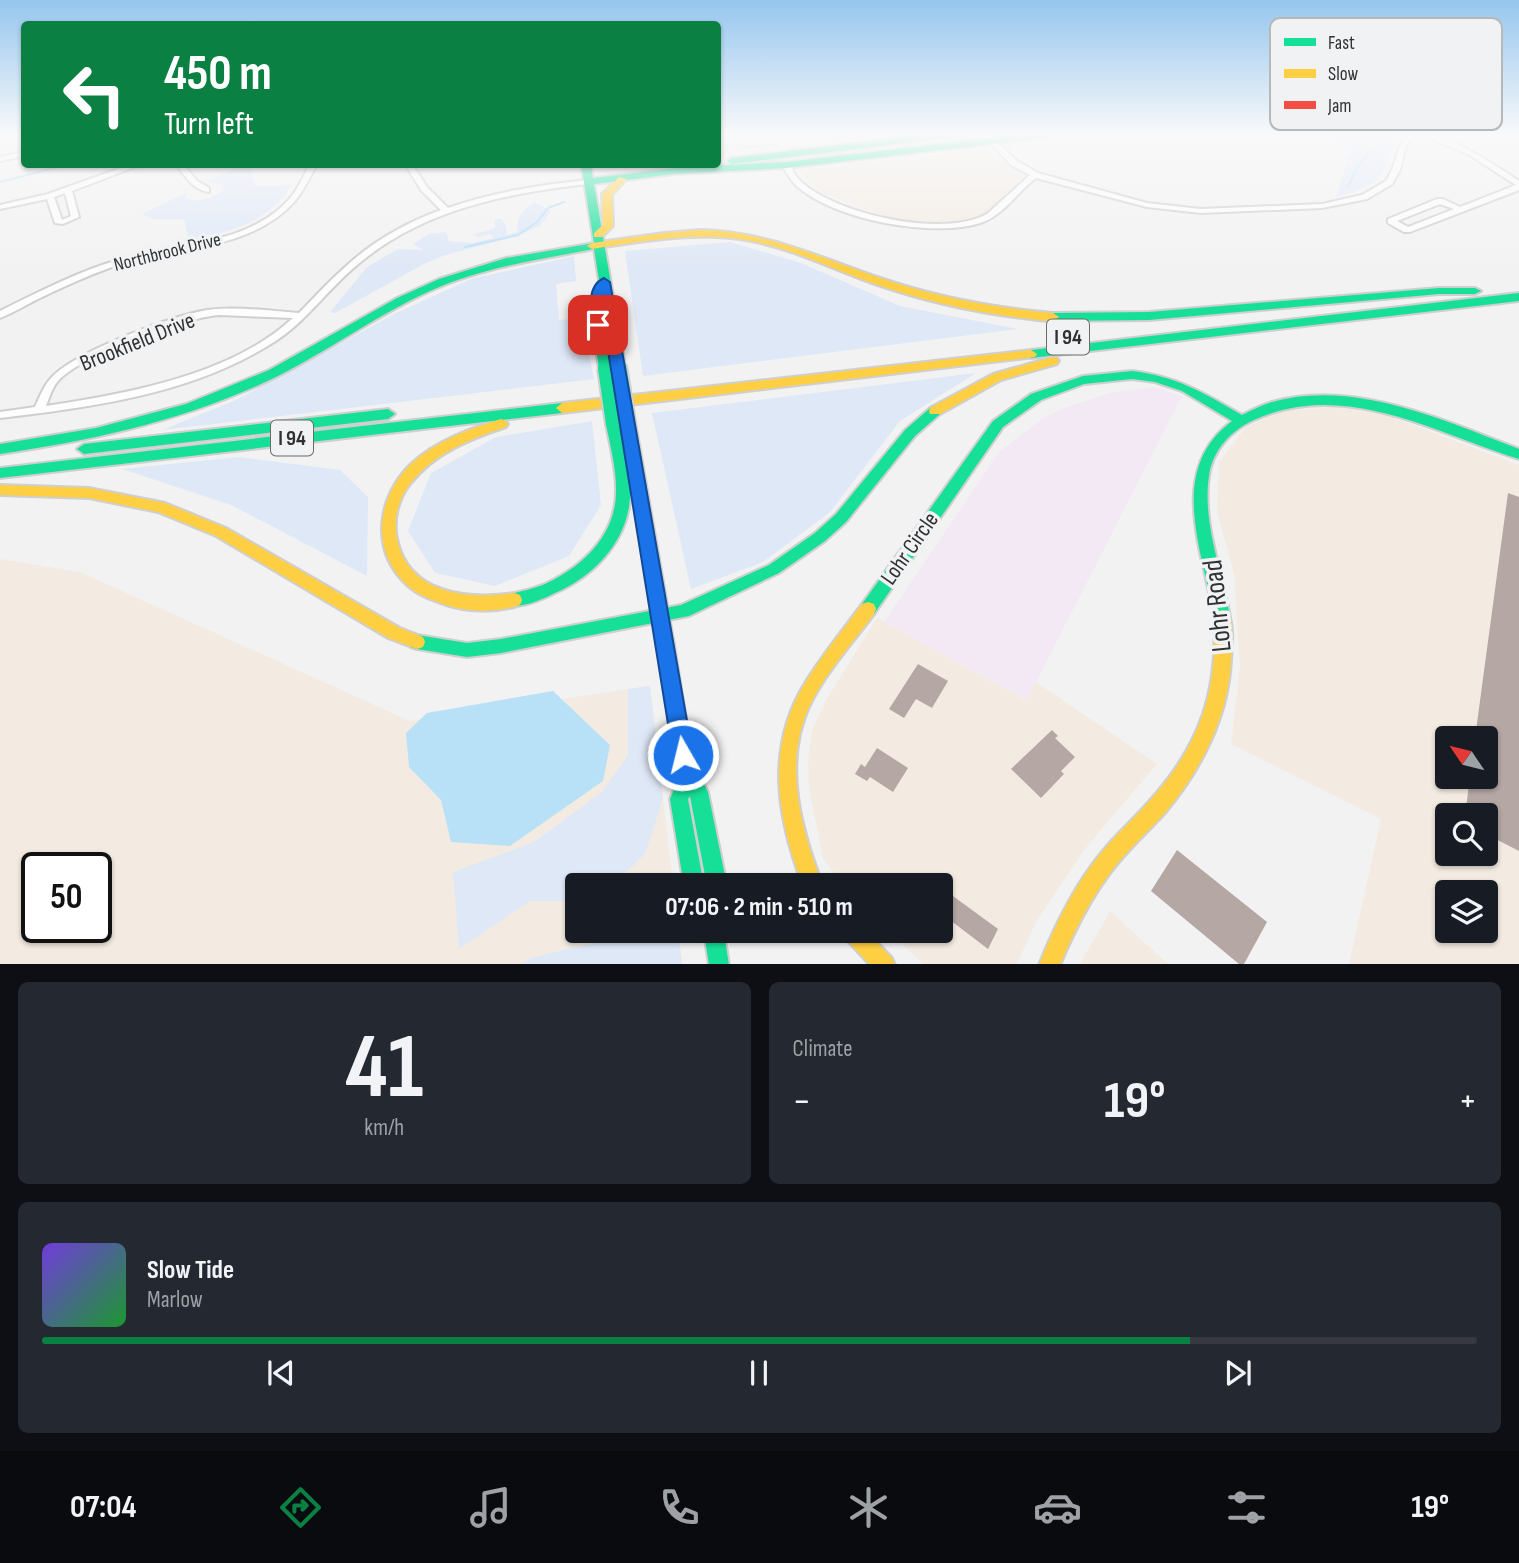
<!DOCTYPE html>
<meta charset="utf-8">
<style>
:root{--surface:#171b24;--page:#242831;--text:#f1f3f6;--muted:#9ea1a6;--line:#363941;--accent:#0b8043}
body{margin:0;font-family:"Sofia Sans Condensed",sans-serif;background:var(--page);color:var(--text);height:100vh;display:flex;flex-direction:column;font-size:26px;white-space:nowrap}
*{box-sizing:border-box;margin:0}
p{font-size:23px;color:var(--muted)}
.icon{flex:none;width:38px;height:38px;fill:none;stroke:currentColor;stroke-width:2;stroke-linecap:round;stroke-linejoin:round}
.map{position:relative;height:964px;overflow:hidden}
.side{display:flex;flex-direction:column;gap:18px;padding:18px;background:#0d0f14;flex:1}
.side>*{flex:none}
.hud{position:absolute;left:21px;top:21px;width:700px;height:147px;border-radius:7px;box-shadow:0 2px 5px #0004;background:#0b8043;color:#fff;overflow:hidden}
.needle{width:46px;rotate:305deg}
.buttons{position:absolute;left:1435px;top:726px;display:grid;gap:14px}
.buttons a{display:grid;place-items:center;width:63px;height:63px;border-radius:7px;background:var(--surface);box-shadow:0 2px 5px #0004;font-size:35px}
.speed{position:absolute;left:21px;top:852px;display:flex;gap:14px;font-size:35px;font-weight:700;text-align:center}
.speed>*{display:grid;place-content:center;width:91px;height:91px;border-radius:50%;background:var(--surface);box-shadow:0 2px 5px #0004;line-height:1}
.speed .limit{border:4px solid #111;border-radius:10px;background:#fff;color:#111}
.pin{position:absolute;display:grid;place-items:center;width:60px;height:60px;color:#fff;margin:-30px;border-radius:14px;box-shadow:0 4px 10px #0006}
.me{position:absolute;width:77px;margin:-38px;rotate:352deg;stroke-linejoin:round;filter:drop-shadow(0 0 5px #0008)}
.turn{display:flex;align-items:center;gap:24px;height:147px;padding:0 28px;font-size:32px}
.turn .icon{width:91px;height:91px;stroke-width:2.5}
.turn b{display:block;font-size:49px;line-height:60px}
.big{font-size:52px;font-weight:700;line-height:1.1}
.side .card{flex:1;display:flex;flex-direction:column;justify-content:center;gap:10px;min-width:0;padding:0 24px;border-radius:10px;background:var(--page)}
.side .dial{align-items:center;gap:0}
.dial b{font-size:91px;line-height:1}
.song{display:flex;align-items:center;gap:21px}
.cover{width:84px;height:84px;border-radius:10px;background:linear-gradient(135deg,hsl(260 70% 55%),hsl(130 70% 35%))}
.played{height:7px;border-radius:4px;background:linear-gradient(90deg,var(--accent) 80%,var(--line) 80%)}
.keys{display:flex;justify-content:space-around;direction:ltr}
.heat{display:flex;justify-content:space-between;align-items:center;font-size:38px;direction:ltr}
.side .tiles{flex:1;display:grid;gap:18px;grid-template-columns:1fr 1fr}
.card:last-child{grid-column:span 2}
.trip{position:absolute;left:565px;top:873px;width:388px;height:70px;border-radius:7px;background:var(--surface);box-shadow:0 2px 5px #0004;font-weight:700;line-height:70px;text-align:center}
.tab-bar{display:flex;height:112px;justify-content:space-around;align-items:center;background:#090b0e;color:var(--muted)}
.tab-bar .icon{width:49px;height:49px}
.tab-bar .on{color:var(--accent)}
.tab-bar b{font-size:32px;color:var(--text)}
.map>svg:first-child{display:block}
</style>
<div class="map">
<svg width="1519" height="965" viewBox="0 0 1519 965">
<rect width="100%" height="100%" fill="#f2f2f3"/>
<path fill="#f3ebe1" fill-rule="evenodd" d="M 718,134 L 910,134 L 718,158 Z
M 987,148 L 1023,177 L 988,212 L 976,218 L 955,223 L 916,223 L 892,219 L 820,192 L 798,170 Z
M 1333,407 L 1384,414 L 1519,465 L 1519,964 L 1349,964 L 1381,819 L 1231,744 L 1240,666 L 1234,574 L 1217,511 L 1219,462 L 1246,427 L 1283,411 ZM 1447,738 L 1486,738 L 1486,777 L 1447,777 ZM 1447,816 L 1486,816 L 1486,854 L 1447,854 ZM 1447,892 L 1486,892 L 1486,931 L 1447,931 Z
M 0,559 L 80,572 L 410,721 L 650,686 L 673,885 L 578,886 L 578,931 L 678,931 L 682,964 L 0,964 ZM 37,868 L 96,868 L 96,928 L 37,928 Z
M 877,618 L 1026,700 L 1036,682 L 1157,764 L 1085,849 L 1037,920 L 1017,964 L 923,964 L 888,931 L 942,931 L 942,886 L 843,885 L 823,858 L 809,789 L 808,759 L 812,730 L 826,700 Z
M 1110,911 L 1168,964 L 1080,964 Z"/>
<path fill="#f2e9f4" d="M 1153,387 L 1182,396 L 1027,700 L 884,622 L 999,452 L 1046,416 L 1064,408 L 1113,392 Z"/>
<path fill="#dfe8f7" d="M 1330,134 L 1401,134 C 1391,145 1390,156 1384,169 C 1375,188 1354,192 1336,197 L 1351,150 L 1325,143 Z
M 241,165 L 251,165 L 255,186 L 291,185 C 272,222 226,233 189,240 L 184,219 L 152,219 L 142,214 L 186,193 L 186,198 C 199,203 212,199 222,191 L 224,185 L 207,182 Z
M 534,202 L 551,211 L 541,225 L 518,236 L 445,255 L 424,264 L 335,313 L 330,312 L 367,267 L 398,249 L 423,250 L 413,244 L 429,234 L 446,232 L 449,241 L 472,243 L 494,238 L 490,234 L 478,237 L 472,235 L 495,228 L 495,219 L 501,219 L 506,226 L 507,235 L 518,231 C 515,217 524,210 534,202 Z
M 730,242 L 801,263 L 900,306 L 1018,329 L 643,376 L 625,251 Z
M 574,256 L 576,281 L 556,284 L 559,320 L 582,318 L 594,379 L 162,430 L 236,400 L 394,314 L 471,279 Z
M 976,373 L 900,421 L 830,512 L 763,562 L 691,589 L 652,413 Z
M 592,421 L 601,505 L 569,556 L 495,586 L 435,573 L 408,531 L 431,473 L 496,437 Z
M 239,457 L 340,470 L 368,497 L 367,576 L 231,505 L 122,469 Z
M 650,686 L 663,799 L 645,854 L 613,885 L 578,886 L 577,901 L 530,901 L 459,949 L 453,872 L 534,842 L 602,792 L 628,755 L 628,689 Z
M 645,931 L 678,931 L 682,964 L 522,964 L 530,958 Z"/>
<path fill="#b8e0f7" d="M 553,691 L 610,745 L 603,781 L 510,846 L 451,842 L 441,800 L 409,767 L 406,733 L 427,713 Z"/>
<g fill="none" stroke-linecap="round" stroke-linejoin="round">
<path stroke="#b8e0f7" stroke-width="2" d="M 815,140 L 865,134
M 740,148 L 778,144
M 0,182 L 70,164
M 1348,187 L 1357,168 L 1370,151
M 465,247 L 518,235 L 537,222 L 548,208 L 564,202"/>
</g>
<path fill="#b4a7a4" d="M 1508,493 L 1519,497 L 1519,851 L 1486,834 L 1486,816 L 1465,816 L 1470,777 L 1486,777 L 1486,738 L 1475,738 Z
M 918,664 L 948,681 L 932,708 L 916,699 L 904,718 L 889,709 Z
M 1052,730 L 1058,736 L 1055,738 L 1075,757 L 1061,771 L 1064,774 L 1041,798 L 1011,769 Z
M 877,748 L 908,768 L 893,792 L 870,777 L 867,781 L 855,774 L 861,764 L 865,767 Z
M 1177,850 L 1267,922 L 1244,964 L 1239,964 L 1151,891 Z
M 942,888 L 998,929 L 988,949 L 942,914 Z"/>
<g fill="none" stroke-linecap="round" stroke-linejoin="round">
<g stroke="#cfcfd0" stroke-width="4">
<path id="street" d="M 982,134 L 989,134 L 1017,161 L 1038,173 L 1147,203 L 1201,209 L 1322,204 L 1362,195 L 1386,181 L 1392,170 L 1400,146 L 1409,134 L 1416,134 L 1406,146 L 1400,170 L 1392,184 L 1367,199 L 1322,208 L 1201,213 L 1147,207 L 1036,178 C 1018,191 1005,214 983,222 C 936,239 835,220 798,187 C 791,181 787,173 782,165 L 789,163 C 793,171 797,180 805,185 C 842,215 944,238 987,214 L 1030,175 L 1011,165 Z
M 1419,134 C 1450,134 1493,164 1519,181 L 1519,190 L 1410,232 L 1404,232 L 1388,223 L 1388,219 L 1437,199 L 1443,199 L 1460,207 L 1516,185 L 1468,154 ZM 1440,204 L 1454,209 L 1408,227 L 1397,221 Z
M 24,152 L 24,156 L 0,161 L 0,157 Z
M 132,164 L 143,164 L 72,191 L 79,217 L 63,224 L 55,223 L 47,199 L 0,209 L 0,205 L 48,194 ZM 65,193 L 71,216 L 62,220 L 54,197 Z
M 176,164 L 183,164 L 197,181 L 209,188 L 209,192 C 193,190 185,176 176,164 Z
M 310,164 L 317,164 C 310,177 304,190 295,201 C 250,252 171,247 112,267 C 87,276 62,287 38,299 C 26,305 13,313 0,318 L 0,311 C 38,292 77,272 118,260 C 174,243 250,246 291,197 C 299,187 304,175 310,164 Z
M 405,164 L 412,164 L 427,187 L 448,208 C 493,192 540,185 588,180 L 592,182 L 588,184 C 506,193 420,210 356,266 C 327,290 306,322 274,342 C 193,394 93,407 0,418 L 0,412 L 35,407 C 40,396 45,383 54,375 C 81,350 171,316 207,310 C 237,306 269,311 299,313 C 313,299 327,283 342,270 C 370,243 405,223 441,210 L 421,190 ZM 220,315 L 293,318 C 232,375 126,394 46,406 C 49,398 52,388 58,381 C 82,355 184,317 220,315 Z"/>
</g>
<g stroke="#cfcfd0" stroke-width="4">
<path id="fast" d="M 930,134 L 957,134 L 953,137 L 732,164 L 727,161 L 732,158 Z
M 1025,134 L 1053,134 L 1049,137 L 786,168 L 674,174 L 594,184 L 625,366 L 623,369 L 615,369 L 613,366 L 602,300 L 601,304 L 611,368 L 605,372 L 599,368 L 589,304 L 599,280 L 594,249 C 538,260 483,267 430,291 C 368,319 314,362 252,388 C 172,423 87,441 0,454 L 0,444 L 96,428 L 186,404 L 269,370 L 397,298 L 439,279 L 506,258 L 594,243 L 581,164 L 591,164 L 593,178 L 684,167 L 786,162 Z
M 1439,288 L 1475,288 L 1481,291 L 1475,294 L 1439,294 L 1149,320 L 1053,321 L 1047,317 L 1053,313 L 1149,312 Z
M 1519,293 L 1519,301 L 1031,358 L 1025,354 L 1031,350 Z
M 1132,371 C 1176,376 1204,393 1242,415 C 1252,410 1262,405 1272,402 C 1354,379 1443,420 1519,449 L 1519,459 C 1433,432 1344,379 1254,420 C 1231,430 1212,451 1209,476 C 1202,522 1222,571 1230,617 L 1228,622 L 1222,624 L 1216,622 L 1214,617 C 1203,551 1166,470 1232,421 L 1182,391 L 1155,382 L 1132,379 L 1084,384 L 1041,400 L 1003,427 L 874,614 L 868,616 L 862,614 L 860,609 L 862,604 L 993,421 L 1031,394 L 1083,376 Z
M 562,403 L 568,408 L 562,413 L 0,478 L 0,468 Z
M 935,406 L 940,408 L 941,411 L 940,414 L 915,436 L 846,522 L 825,541 L 779,573 L 689,616 L 501,653 L 467,657 L 417,649 L 411,647 L 409,642 L 411,637 L 417,635 L 467,643 L 501,639 L 681,605 L 769,565 L 815,533 L 836,514 L 905,430 L 930,408 Z
M 388,409 L 395,414 L 388,419 L 84,454 L 77,449 L 84,444 Z
M 613,419 L 620,424 C 624,445 630,467 630,489 C 632,536 597,575 555,593 C 543,599 522,609 508,605 L 506,600 L 508,595 C 521,591 533,589 545,584 C 584,566 617,534 616,489 C 616,467 610,445 606,424 Z
M 666,638 L 672,640 L 674,645 L 695,775 L 705,786 L 708,792 L 727,886 L 707,886 L 690,796 L 688,799 L 704,886 L 684,886 L 670,799 L 678,780 L 658,645 L 660,640 Z
M 707,931 L 727,931 L 725,939 L 729,965 L 709,965 L 705,939 Z"/>
</g>
<g stroke="#cfcfd0" stroke-width="4">
<path id="slow" d="M 619,177 L 627,179 L 612,195 L 613,226 L 602,237 L 594,237 L 594,233 L 603,225 L 602,194 Z
M 700,230 C 765,231 819,257 880,278 C 936,297 994,308 1053,313 L 1059,317 C 1051,324 1034,319 1023,318 C 972,312 921,300 872,283 C 832,269 793,249 751,241 C 699,231 644,241 592,249 L 587,246 L 592,243 L 664,233 Z
M 1031,350 L 1037,354 L 1035,357 L 562,413 L 556,408 L 562,403 Z
M 1053,357 L 1057,358 L 1059,361 L 1057,364 L 1001,380 L 940,414 L 930,414 L 929,411 L 930,408 L 993,374 Z
M 501,419 L 506,421 L 508,424 L 506,427 C 470,439 434,453 410,484 C 398,499 393,520 397,539 C 408,594 468,600 514,593 L 520,595 L 522,600 L 520,605 C 497,613 468,612 446,605 C 433,600 419,596 408,586 C 370,552 376,498 411,464 C 436,441 469,429 501,419 Z
M 0,485 L 89,488 L 165,503 L 226,528 L 400,628 L 423,637 L 425,642 L 423,647 L 417,649 L 388,638 L 216,536 L 158,512 L 89,498 L 0,495 Z
M 868,602 L 874,604 L 876,609 L 874,614 C 852,644 825,673 809,707 C 783,765 801,829 823,886 L 803,886 C 777,818 765,748 805,683 C 822,655 843,630 862,604 Z
M 1222,610 L 1228,612 C 1234,626 1232,645 1231,659 C 1229,716 1201,770 1165,813 C 1146,834 1124,853 1108,876 C 1088,903 1073,934 1060,965 L 1039,965 C 1055,925 1074,886 1101,853 C 1117,833 1136,817 1152,798 C 1201,743 1218,690 1214,617 L 1216,612 Z
M 842,931 L 866,931 L 892,958 L 895,965 L 870,965 L 845,938 Z"/>
</g>
<g stroke="#cfcfd0" stroke-width="4">
<path id="jam" d="M 628,417 L 635,422 L 674,645 L 672,650 L 666,652 L 660,650 L 658,645 L 621,422 Z"/>
</g>
<use href="#street" fill="#fdfdfd" fill-rule="evenodd"/>
<use href="#fast" fill="#16e098" fill-rule="evenodd"/>
<use href="#slow" fill="#ffcf43" fill-rule="evenodd"/>
<use href="#jam" fill="#f24e42" fill-rule="evenodd"/>
<g stroke="#cfcfd0" stroke-width="18" stroke-linecap="butt">
<path id="fast-bridge" d="M 619,366 L 628,422
M 605,368 L 613,424"/>
</g>
<use href="#fast-bridge" stroke="#16e098" stroke-width="14"/>
</g>
<linearGradient id="sky" x2="0" y2="1"><stop stop-color="#95c6ee"/><stop offset="0.5" stop-color="#f9f9fa"/><stop offset="1" stop-color="#f9f9fa" stop-opacity="0"/></linearGradient>
<rect width="1519" height="269" fill="url(#sky)"/>
<path fill="#1a73e8" stroke="#114b97" stroke-width="2" d="M 604,278 L 610,282 L 693,755 L 690,762 L 683,765 L 676,762 L 673,755 L 604,326 L 598,329 L 592,325 C 590,310 587,285 604,278 Z"/>
<g text-anchor="middle" stroke-width="7" stroke-linejoin="round" paint-order="stroke">
<g font-size="19" fill="#313132" stroke="#f1f2f4">
<text transform="translate(167 251) rotate(-14)" y="7">Northbrook Drive</text>
</g>
<g fill="#f1f2f4" stroke="#6b6b6c" stroke-width="2">
<rect x="1047" y="319.5" width="42" height="35" rx="5"/>
<rect x="271" y="420.5" width="42" height="35" rx="5"/>
</g>
<g font-size="21" font-weight="bold" fill="#313132">
<text x="1068" y="344">I 94</text>
<text x="292" y="445">I 94</text>
</g>
<g font-size="23" fill="#313132" stroke="#f1f2f4">
<text transform="translate(137 341) rotate(-22)" y="8">Brookfield Drive</text>
<text transform="translate(909 548) rotate(-55)" y="8">Lohr Circle</text>
</g>
<g font-size="28" fill="#313132" stroke="#f1f2f4">
<text transform="translate(1216 606) rotate(-96)" y="10">Lohr Road</text>
</g>
</g>
<rect x="1270" y="18" width="232" height="112" rx="10" fill="#f1f2f4" stroke="#b7b8ba" stroke-width="2"/>
<rect x="1284" y="38" width="32" height="8" fill="#16e098"/>
<rect x="1284" y="69" width="32" height="9" fill="#ffcf43"/>
<rect x="1284" y="101" width="32" height="8" fill="#f24e42"/>
<g font-size="19" fill="#313132">
<text x="1328" y="49">Fast</text>
<text x="1328" y="80">Slow</text>
<text x="1328" y="112">Jam</text>
</g>
</svg>
<div class="buttons">
<a><svg class="needle" viewBox="-14 -14 28 28"><path d="M0-13l5 13h-10z" fill="#e53935"/><path d="M0 13l5-13h-10z" fill="#9ea1a6"/></svg></a>
<a><svg class="icon" aria-label="search" viewBox="0 0 24 24"><circle cx="10" cy="10" r="6"/><path d="M15 15l6 6"/></svg></a>
<a><svg class="icon" aria-label="layers" viewBox="0 0 24 24"><path d="M12 4l9 5-9 5-9-5zM3 14l9 5 9-5"/></svg></a>
</div>
<div class="speed"><div class="limit">50</div></div>
<div class="pin" style="left:598px;top:325px;background:#d93025"><svg class="icon" aria-label="arrive" viewBox="0 0 24 24"><path d="M6 21V4h12l-3 4 3 4H6"/></svg></div>
<svg class="me" style="left:683px;top:755px" viewBox="-20 -20 40 40"><circle r="17" fill="#1a73e8" stroke="#fff" stroke-width="3"/><path d="M0-11L8 9 0 5-8 9z" fill="#fff"/></svg>
<div class="trip">07:06 · 2 min · 510 m</div>
<div class="hud">
<div class="turn"><svg class="icon" aria-label="left" viewBox="0 0 24 24"><path d="M17 20v-9H6M10 6l-5 5 5 5"/></svg><div><b>450 m</b>Turn left</div></div>
</div>
</div>
<section class="side">
<div class="tiles">
<div class="card dial"><b>41</b><p>km/h</p></div>
<div class="card"><p>Climate</p>
<div class="heat"><a>−</a><b class="big">19°</b><a>+</a></div>
</div>
<div class="card">
<div class="song"><i class="cover"></i><div><b>Slow Tide</b><p>Marlow</p></div></div>
<div class="played"></div>
<div class="keys"><svg class="icon" aria-label="previous" viewBox="0 0 24 24"><path d="M18 5L8 12l10 7zM5 5v14"/></svg><svg class="icon" aria-label="pause" viewBox="0 0 24 24"><path d="M8 5v14M16 5v14"/></svg><svg class="icon" aria-label="next" viewBox="0 0 24 24"><path d="M6 5l10 7-10 7zM19 5v14"/></svg></div>
</div>
</div>
</section>
<nav class="tab-bar">
<b>07:04</b>
<svg class="icon on" aria-label="directions" viewBox="0 0 24 24"><path d="M12 3l9 9-9 9-9-9zM9 14v-3h6M13 9l2 2-2 2"/></svg>
<svg class="icon" aria-label="music" viewBox="0 0 24 24"><path d="M9 18V5l10-2v13"/><circle cx="6" cy="18" r="3"/><circle cx="16" cy="16" r="3"/></svg>
<svg class="icon" aria-label="phone" viewBox="0 0 24 24"><path d="M5 4h4l2 5-3 2q2 4 5 5l2-3 5 2v4C11 20 4 13 5 4z"/></svg>
<svg class="icon" aria-label="climate" viewBox="0 0 24 24"><path d="M12 3v18M4 7l16 10M4 17L20 7"/></svg>
<svg class="icon" aria-label="car" viewBox="0 0 24 24"><path d="M5 17H2v-5l4-1 3-4h7l3 4 3 1v5h-3M9 17h6M6 11h13"/><circle cx="7" cy="17" r="2"/><circle cx="17" cy="17" r="2"/></svg>
<svg class="icon" aria-label="filters" viewBox="0 0 24 24"><path d="M4 7h16M4 17h16"/><circle cx="9" cy="7" r="2"/><circle cx="15" cy="17" r="2"/></svg>
<b>19°</b>
</nav>
